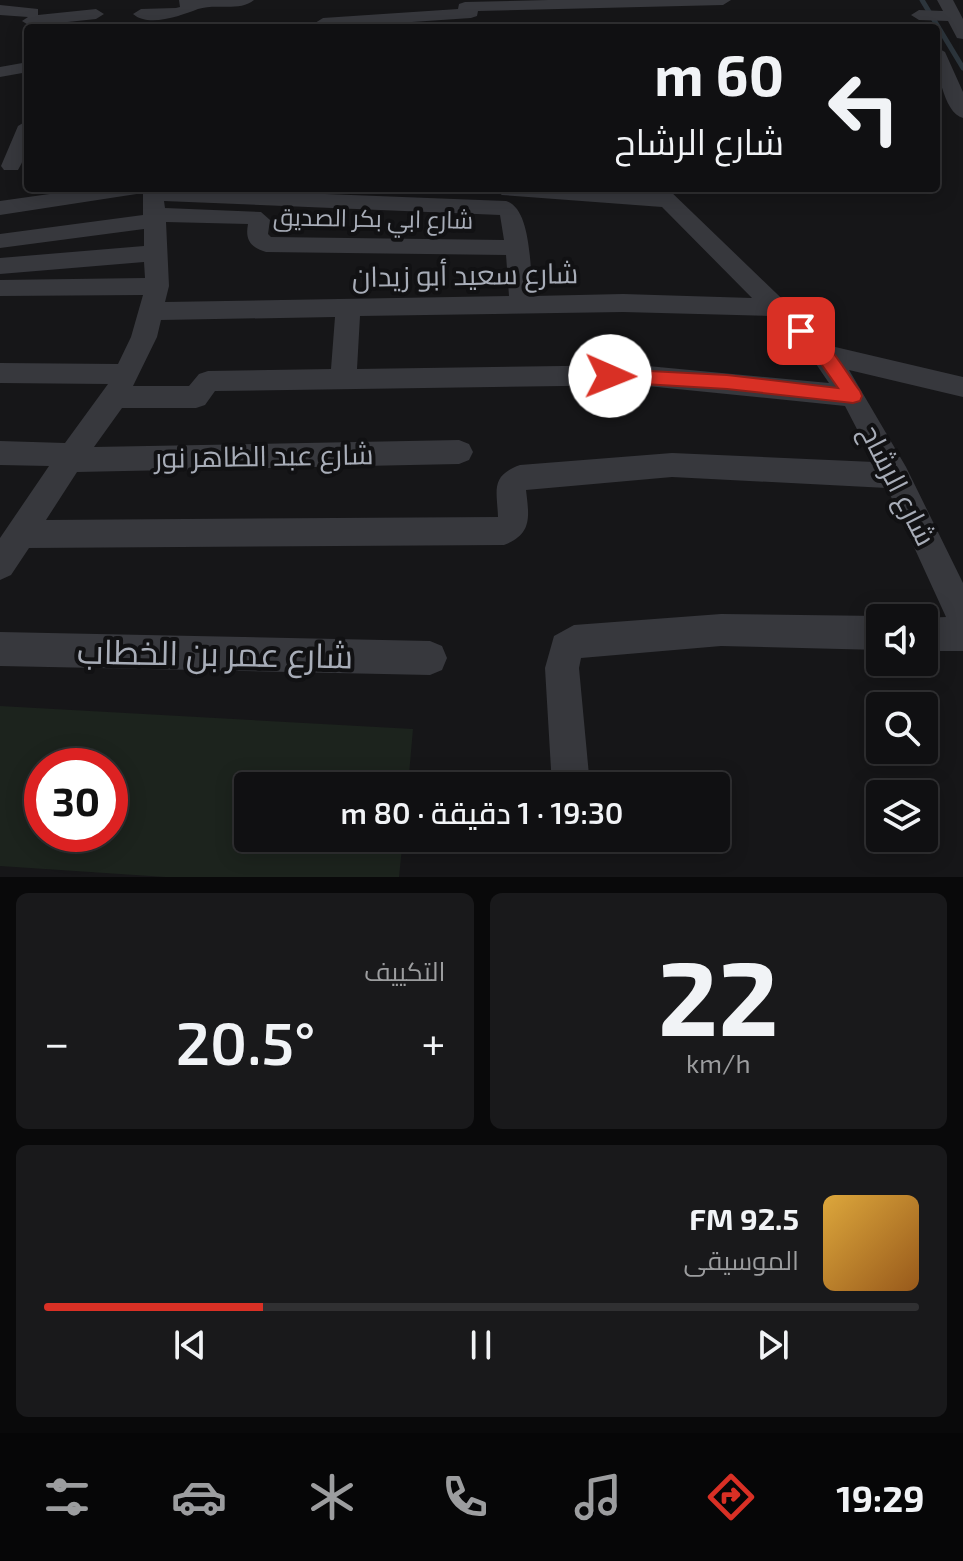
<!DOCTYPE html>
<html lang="ar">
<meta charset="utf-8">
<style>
:root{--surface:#101012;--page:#19191b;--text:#f1f3f6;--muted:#9c9d9f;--line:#303032;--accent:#d93025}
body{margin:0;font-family:"Exo 2",Cairo,sans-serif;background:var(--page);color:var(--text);direction:rtl;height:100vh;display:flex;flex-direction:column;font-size:30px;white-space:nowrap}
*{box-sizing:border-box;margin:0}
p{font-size:26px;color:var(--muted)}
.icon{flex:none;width:44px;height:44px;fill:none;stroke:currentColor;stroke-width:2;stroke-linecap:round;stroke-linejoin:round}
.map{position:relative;height:877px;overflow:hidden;direction:ltr}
.drawer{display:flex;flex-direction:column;gap:16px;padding:16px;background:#09090a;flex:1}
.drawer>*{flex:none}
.hud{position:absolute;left:24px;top:24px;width:916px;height:168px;border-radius:8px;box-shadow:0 4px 20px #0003,0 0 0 2px var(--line);direction:rtl;background:#101012;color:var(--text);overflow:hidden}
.controls{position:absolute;left:866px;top:604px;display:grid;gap:16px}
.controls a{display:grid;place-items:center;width:72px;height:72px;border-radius:8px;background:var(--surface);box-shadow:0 4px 20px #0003,0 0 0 2px var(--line);font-size:40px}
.speed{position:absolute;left:24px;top:748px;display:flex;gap:16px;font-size:40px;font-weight:700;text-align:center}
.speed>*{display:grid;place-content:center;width:104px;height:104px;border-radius:50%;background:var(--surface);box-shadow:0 4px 20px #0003,0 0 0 2px var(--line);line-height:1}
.speed .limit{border:12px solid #d22;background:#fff;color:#111}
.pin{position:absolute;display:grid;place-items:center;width:68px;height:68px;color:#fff;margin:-34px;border-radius:16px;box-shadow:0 4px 12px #0006}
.me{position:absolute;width:88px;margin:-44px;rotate:91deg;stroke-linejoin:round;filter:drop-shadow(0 0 6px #0008)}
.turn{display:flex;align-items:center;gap:28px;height:168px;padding:0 24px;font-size:36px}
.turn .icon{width:104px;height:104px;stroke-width:2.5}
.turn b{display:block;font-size:56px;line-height:68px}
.big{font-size:60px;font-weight:600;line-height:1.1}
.drawer .widget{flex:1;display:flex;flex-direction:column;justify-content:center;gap:12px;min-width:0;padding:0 28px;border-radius:12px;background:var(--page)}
.drawer .dial{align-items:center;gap:0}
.dial b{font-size:104px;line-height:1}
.song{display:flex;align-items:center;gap:24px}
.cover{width:96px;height:96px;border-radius:12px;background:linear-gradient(135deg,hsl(40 70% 55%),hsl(30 70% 35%))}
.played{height:8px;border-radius:4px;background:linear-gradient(90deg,var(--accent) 25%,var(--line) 25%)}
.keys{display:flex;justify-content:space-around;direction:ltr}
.heat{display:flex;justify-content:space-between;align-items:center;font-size:44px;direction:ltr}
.drawer .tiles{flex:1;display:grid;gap:16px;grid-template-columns:1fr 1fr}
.widget:last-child{grid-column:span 2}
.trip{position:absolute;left:234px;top:772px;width:496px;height:80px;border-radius:8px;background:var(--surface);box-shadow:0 4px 20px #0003,0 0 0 2px var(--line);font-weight:600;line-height:80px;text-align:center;direction:rtl}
.menu{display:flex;height:128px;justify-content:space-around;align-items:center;background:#060607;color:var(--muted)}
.menu .icon{width:56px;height:56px}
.menu .on{color:var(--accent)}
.menu b{font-size:36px;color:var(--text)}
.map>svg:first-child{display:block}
</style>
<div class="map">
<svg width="963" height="877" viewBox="0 0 963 877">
<rect width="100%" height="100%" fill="#161618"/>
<path fill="#1c231d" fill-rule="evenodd" d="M 0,706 L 413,729 L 408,786 L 248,786 L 248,838 L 403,838 L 399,877 L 165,877 L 0,866 ZM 42,766 L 110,766 L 110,834 L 42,834 Z"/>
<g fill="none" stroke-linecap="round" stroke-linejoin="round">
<path stroke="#2c353c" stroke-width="5" d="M 922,0 L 963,68"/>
<path fill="#37383d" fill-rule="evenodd" d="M 179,0 L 254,0 C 240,12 215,3 198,9 C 182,15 149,28 133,14 L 141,9 L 176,8 L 180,7 Z
M 548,0 L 731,0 L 723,5 L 478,11 L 477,16 L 471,18 L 323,28 L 315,23 L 323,18 L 458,9 L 459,4 L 465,2 Z
M 937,0 L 953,0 L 963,19 L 963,39 L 957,38 L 948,21 L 919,20 L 911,15 L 919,10 L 943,11 Z
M 0,5 L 38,9 L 38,15 L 96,9 L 104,14 L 96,19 L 30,26 L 22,21 L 28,17 L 0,15 Z
M 936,47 L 945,52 L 963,92 L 963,118 C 943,113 936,65 936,47 Z
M 28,62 L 28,72 L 0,77 L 0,67 Z
M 28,120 C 28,139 28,154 18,170 L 4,170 L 1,166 L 18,126 Z
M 92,188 L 170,188 L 506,201 C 532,208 530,272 533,296 L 623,294 L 752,298 L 662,207 L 502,195 L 492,188 L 587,188 L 648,193 L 645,188 L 667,188 L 831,346 L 963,377 L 963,397 L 849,370 L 906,467 L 963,583 L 963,651 L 924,651 L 923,618 L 946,617 L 887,488 L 672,477 L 526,490 C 529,516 533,534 504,545 L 29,548 L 11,575 L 0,580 L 0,538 L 49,466 L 0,465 L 0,441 L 65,443 L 108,384 L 0,383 L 0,363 L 118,364 L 131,337 L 143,295 L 0,296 L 0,280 L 145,278 L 144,262 L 0,274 L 0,258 L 144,246 L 144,229 L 0,248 L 0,234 L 143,215 L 143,193 L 0,215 L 0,201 ZM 164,201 L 500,215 L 504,240 L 271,237 L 268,234 L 270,220 L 261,212 L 165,208 ZM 166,222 L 248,224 C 245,240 250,247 266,252 L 506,255 L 509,296 L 165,302 L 169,286 ZM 623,312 L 770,316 L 814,361 L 829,383 L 637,365 L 357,369 L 360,316 ZM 335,317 L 331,369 L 208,371 L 199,374 L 189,386 L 133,386 L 157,337 L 161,320 ZM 637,385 L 845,406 L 874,462 L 672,453 L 520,465 C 490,476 497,490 498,517 L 46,520 L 77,472 L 459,464 L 469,460 L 473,452 L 469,444 L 459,440 L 94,447 L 122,408 L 196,408 L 205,405 L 215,391 Z
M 721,614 L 880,616 L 884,618 L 880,618 L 880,650 L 721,646 L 581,658 L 579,668 L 590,786 L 552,786 L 545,668 L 554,636 L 574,625 Z
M 0,632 L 430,641 L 442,646 L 447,658 L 442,670 L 430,675 L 0,666 Z"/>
</g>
<path fill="#d93025" stroke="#8d1f18" stroke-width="2" d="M 801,325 C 826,334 844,370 860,391 L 862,396 L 860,401 L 853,403 L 727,389 L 610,382 L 602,376 L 610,369 L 727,375 L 838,388 L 817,358 L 795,335 L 795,326 Z"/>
<g text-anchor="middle" stroke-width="8" stroke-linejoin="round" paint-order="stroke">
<g font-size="24" fill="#a8adb8" stroke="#111113">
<text transform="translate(373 219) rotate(1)" y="8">شارع ابي بكر الصديق</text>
</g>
<g font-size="28" fill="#a8adb8" stroke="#111113">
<text transform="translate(465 275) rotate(-1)" y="10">شارع سعيد أبو زيدان</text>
<text transform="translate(264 456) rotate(-1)" y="10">شارع عبد الظاهر نور</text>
<text transform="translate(898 485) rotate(63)" y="10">شارع الرشاح</text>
</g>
<g font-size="34" fill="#a8adb8" stroke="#111113">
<text transform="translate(215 654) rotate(1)" y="12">شارع عمر بن الخطاب</text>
</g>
</g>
</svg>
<div class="controls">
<a><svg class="icon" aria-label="sound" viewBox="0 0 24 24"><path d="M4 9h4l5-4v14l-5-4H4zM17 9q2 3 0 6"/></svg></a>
<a><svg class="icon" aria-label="search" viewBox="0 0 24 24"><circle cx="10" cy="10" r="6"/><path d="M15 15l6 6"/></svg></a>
<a><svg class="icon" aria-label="layers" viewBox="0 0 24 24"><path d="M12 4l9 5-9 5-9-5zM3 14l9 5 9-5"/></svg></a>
</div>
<div class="speed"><div class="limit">30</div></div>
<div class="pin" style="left:801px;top:331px;background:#d93025"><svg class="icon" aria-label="arrive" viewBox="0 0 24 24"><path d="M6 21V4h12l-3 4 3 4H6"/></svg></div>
<svg class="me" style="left:610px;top:376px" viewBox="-20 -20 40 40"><circle r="19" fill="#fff"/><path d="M0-13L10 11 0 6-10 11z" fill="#d93025"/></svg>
<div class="trip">19:30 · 1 دقيقة · 80 m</div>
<div class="hud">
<div class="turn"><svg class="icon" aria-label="left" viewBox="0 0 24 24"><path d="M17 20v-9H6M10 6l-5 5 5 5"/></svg><div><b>60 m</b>شارع الرشاح</div></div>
</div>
</div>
<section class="drawer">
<div class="tiles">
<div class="widget dial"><b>22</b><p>km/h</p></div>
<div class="widget"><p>التكييف</p>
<div class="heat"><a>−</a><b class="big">20.5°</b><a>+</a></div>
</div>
<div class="widget">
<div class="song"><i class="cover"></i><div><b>92.5 FM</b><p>الموسيقى</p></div></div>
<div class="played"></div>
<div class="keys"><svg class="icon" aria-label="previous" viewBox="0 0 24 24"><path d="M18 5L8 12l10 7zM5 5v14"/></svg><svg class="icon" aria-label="pause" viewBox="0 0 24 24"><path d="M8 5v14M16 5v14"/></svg><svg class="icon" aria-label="next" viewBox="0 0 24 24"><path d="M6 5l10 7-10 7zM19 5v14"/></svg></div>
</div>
</div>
</section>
<nav class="menu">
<b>19:29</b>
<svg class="icon on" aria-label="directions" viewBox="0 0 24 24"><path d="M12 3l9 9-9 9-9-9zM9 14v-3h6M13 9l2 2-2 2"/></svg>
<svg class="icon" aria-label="music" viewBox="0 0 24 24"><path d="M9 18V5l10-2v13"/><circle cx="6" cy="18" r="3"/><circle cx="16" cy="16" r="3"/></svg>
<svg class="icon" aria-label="phone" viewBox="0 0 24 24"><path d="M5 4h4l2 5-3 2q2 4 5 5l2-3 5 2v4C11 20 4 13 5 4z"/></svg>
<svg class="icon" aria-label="climate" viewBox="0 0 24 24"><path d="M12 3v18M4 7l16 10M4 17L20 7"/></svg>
<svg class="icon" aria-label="car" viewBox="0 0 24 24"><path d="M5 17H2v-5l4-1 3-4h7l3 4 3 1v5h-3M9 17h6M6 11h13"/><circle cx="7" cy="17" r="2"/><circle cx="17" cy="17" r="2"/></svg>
<svg class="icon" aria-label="filters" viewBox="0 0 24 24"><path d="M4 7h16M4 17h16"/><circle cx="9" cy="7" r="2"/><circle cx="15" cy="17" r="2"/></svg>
</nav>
